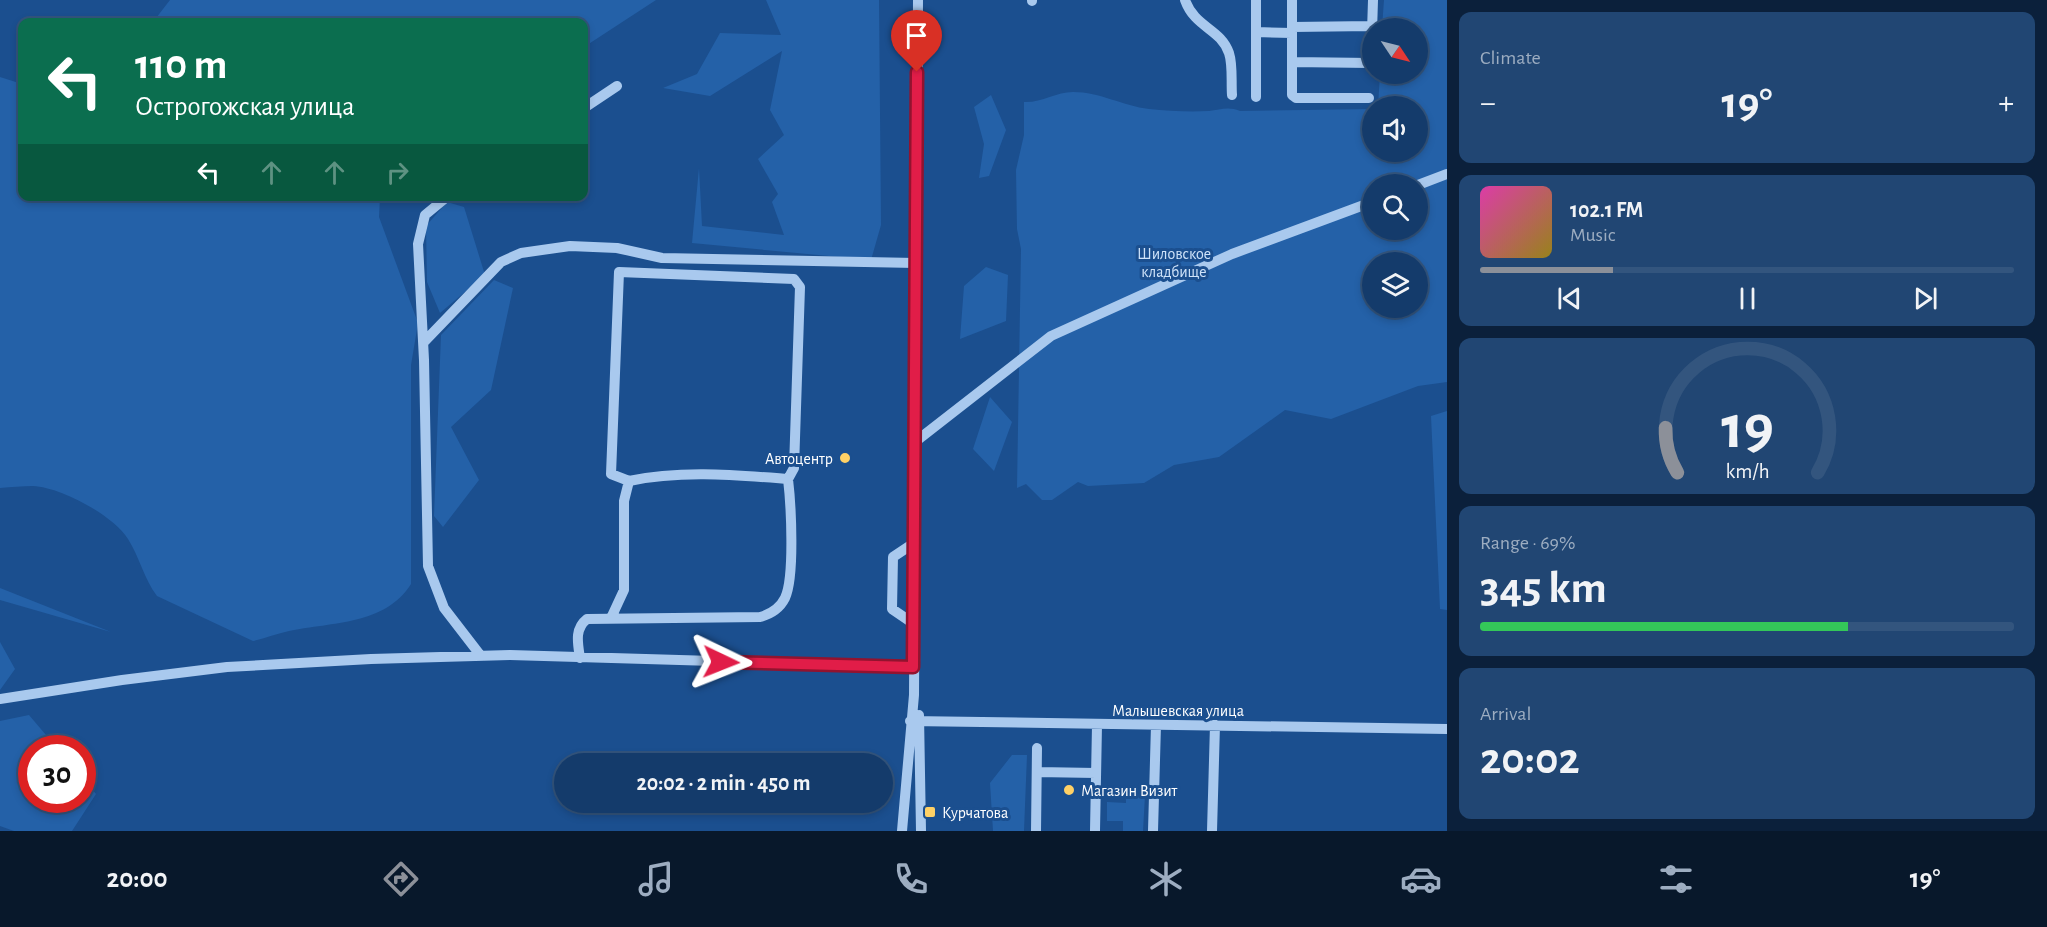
<!DOCTYPE html>
<meta charset="utf-8">
<style>
:root{--surface:#143b6b;--page:#214673;--text:#f1f3f6;--muted:#9dadc1;--line:#33557e;--accent:#8c9099}
body{margin:0;font-family:"Alegreya Sans",sans-serif;background:var(--page);color:var(--text);height:100vh;display:flex;flex-direction:column;font-size:22px;white-space:nowrap}
*{box-sizing:border-box;margin:0}
p{font-size:20px;color:var(--muted)}
.icon{flex:none;width:33px;height:33px;fill:none;stroke:currentColor;stroke-width:2;stroke-linecap:round;stroke-linejoin:round}
.map{position:relative;flex:1;overflow:hidden}
.drawer{display:flex;flex-direction:column;gap:12px;padding:12px;background:#0b203b;width:600px}
.drawer>*{flex:none}
.banner{position:absolute;left:18px;top:18px;width:570px;height:183px;border-radius:12px;box-shadow:0 3px 9px #0003,0 0 0 2px var(--line);background:#0b6e4f;color:#fff;overflow:hidden}
.needle{width:39px;rotate:125deg}
.fabs{position:absolute;left:1362px;top:18px;display:grid;gap:12px}
.fabs a{display:grid;place-items:center;width:66px;height:66px;border-radius:50%;background:var(--surface);box-shadow:0 3px 9px #0003,0 0 0 2px var(--line);font-size:30px}
.speed{position:absolute;left:18px;top:735px;display:flex;gap:12px;font-size:30px;font-weight:700;text-align:center}
.speed>*{display:grid;place-content:center;width:78px;height:78px;border-radius:50%;background:var(--surface);box-shadow:0 3px 9px #0003,0 0 0 2px var(--line);line-height:1}
.speed .limit{border:9px solid #d22;background:#fff;color:#111}
.pin{position:absolute;display:grid;place-items:center;width:51px;height:51px;color:#fff;margin:-62px -26px;border-radius:50% 50% 50% 0;rotate:-45deg;box-shadow:0 0 6px #0007}
.pin .icon{rotate:45deg}
.me{position:absolute;width:66px;margin:-33px;rotate:92deg;stroke-linejoin:round;filter:drop-shadow(0 0 4px #0008)}
.turn{display:flex;align-items:center;gap:21px;height:126px;padding:0 18px;font-size:27px}
.turn .icon{width:78px;height:78px;stroke-width:2.5}
.turn b{display:block;font-size:42px;line-height:51px}
.lanes{display:flex;align-items:center;height:57px;padding:0 18px;background:#0003;justify-content:center;gap:30px;direction:ltr}
.lanes .off{opacity:.35}
.big{font-size:45px;font-weight:700;line-height:1.1}
.drawer .widget{flex:1;display:flex;flex-direction:column;justify-content:center;gap:9px;min-width:0;padding:0 21px;border-radius:12px;background:var(--page)}
.drawer .dial{align-items:center;gap:0}
.dial svg{height:156px;overflow:visible;fill:none;stroke:var(--line);stroke-width:7;stroke-linecap:round;text-anchor:middle}
.dial text{fill:var(--text);stroke:none}
.song{display:flex;align-items:center;gap:18px}
.cover{width:72px;height:72px;border-radius:9px;background:linear-gradient(135deg,hsl(320 70% 55%),hsl(50 70% 35%))}
.played{height:6px;border-radius:3px;background:linear-gradient(90deg,var(--accent) 25%,var(--line) 25%)}
.keys{display:flex;justify-content:space-around;direction:ltr}
.heat{display:flex;justify-content:space-between;align-items:center;font-size:33px;direction:ltr}
.charge{height:9px;border-radius:4px;background:linear-gradient(90deg,#34c759 69%,var(--line) 0)}
.trip{position:absolute;left:554px;top:753px;width:339px;height:60px;border-radius:30px;background:var(--surface);box-shadow:0 3px 9px #0003,0 0 0 2px var(--line);font-weight:700;line-height:60px;text-align:center}
.tabs{display:flex;height:96px;justify-content:space-around;align-items:center;background:#08182b;color:var(--muted)}
.tabs .icon{width:42px;height:42px}
.tabs .on{color:var(--accent)}
.tabs b{font-size:27px;color:var(--text)}
main{display:flex;flex:1;min-height:0}
.map>svg:first-child{display:block}
</style>
<main>
<div class="map">
<svg width="1447" height="831" viewBox="0 0 1447 831">
<rect width="100%" height="100%" fill="#1b4f8f"/>
<path fill="#2461a8" fill-rule="evenodd" d="M 170,0 L 656,0 L 584,47 L 584,22 L 153,22 Z
M 766,0 L 879,0 L 881,225 L 871,260 L 692,243 L 699,168 L 702,226 L 784,235 L 772,202 L 778,194 L 758,159 L 784,135 L 770,110 L 782,51 L 710,96 L 663,88 L 697,74 L 720,33 L 781,35 Z
M 1384,0 L 1447,0 L 1447,382 L 1418,386 L 1331,419 L 1285,410 L 1219,457 L 1174,465 L 1144,483 L 1088,486 L 1078,482 L 1052,500 L 1042,500 L 1026,484 L 1017,488 L 1021,249 L 1017,229 L 1016,170 L 1024,135 L 1024,102 C 1041,103 1056,92 1073,92 C 1100,92 1123,106 1149,109 C 1168,111 1189,112 1209,111 C 1220,110 1228,106 1240,111 L 1372,109 L 1372,152 L 1418,152 L 1418,106 L 1378,106 L 1380,74 L 1418,74 L 1418,28 L 1382,28 ZM 1372,184 L 1418,184 L 1418,230 L 1372,230 ZM 1372,262 L 1418,262 L 1418,308 L 1372,308 Z
M 0,77 L 22,84 L 22,196 L 380,197 L 379,217 L 418,323 L 411,365 L 411,584 C 385,625 332,622 289,631 C 277,634 265,638 253,641 L 157,596 C 144,579 140,558 128,539 C 113,515 60,487 33,486 C 22,486 11,487 0,488 Z
M 991,95 L 1006,130 L 989,176 L 979,178 L 984,144 L 974,107 Z
M 447,202 L 464,207 L 485,275 L 440,313 L 427,282 L 426,226 Z
M 986,267 L 1008,275 L 1006,321 L 960,339 L 964,286 Z
M 494,280 L 513,288 L 491,390 L 451,427 L 479,480 L 443,527 L 434,516 L 441,335 Z
M 990,397 L 1012,422 L 994,471 L 973,449 Z
M 1447,411 L 1447,610 L 1440,609 L 1431,416 Z
M 0,588 L 111,632 L 0,600 Z
M 0,642 L 15,669 L 0,690 Z
M 29,715 L 57,748 L 32,748 L 32,800 L 82,800 L 83,778 L 96,794 L 72,831 L 14,831 L 0,826 L 0,721 Z
M 1012,755 L 1027,755 L 1024,831 L 993,831 L 990,783 Z
M 1126,794 L 1145,795 L 1143,831 L 1123,831 L 1123,821 L 1107,821 L 1107,802 L 1126,803 Z"/>
<g fill="none" stroke-linecap="round" stroke-linejoin="round">
<path stroke="#a9c9ee" stroke-width="10" d="M 1185,0 C 1195,28 1220,28 1229,53 C 1233,65 1231,82 1232,95
M 1292,0 L 1292,95 L 1296,98 L 1369,98
M 1032,1 L 1032,0
M 1292,27 L 1372,26
M 1256,32 L 1292,33
M 1292,62 L 1371,63 L 1373,0
M 1256,97 L 1256,0
M 584,108 L 617,86
M 1418,185 L 1447,174
M 448,196 L 425,215 L 418,244 L 424,360 L 428,566 L 444,608 L 481,656
M 424,342 L 501,262 L 521,253 L 570,246 L 617,248 L 662,258 L 916,263
M 915,442 L 1051,336 L 1232,254 L 1372,202
M 611,618 L 624,590 L 624,501 L 629,481 C 681,470 735,475 788,479 L 794,468 L 800,287 L 794,279 L 619,272 L 611,474 L 629,481
M 914,624 L 892,609 L 893,557 L 914,543
M 580,658 C 578,644 574,629 587,619 L 760,617 C 771,614 780,608 785,598 C 795,577 791,504 788,479
M 0,699 L 122,680 L 227,667 L 371,659 L 510,655 L 913,667
M 919,715 L 921,831
M 910,721 L 1447,729
M 1037,772 L 1096,773
M 902,831 L 914,695 L 918,0
M 1036,831 L 1037,748
M 1095,831 L 1097,725
M 1153,831 L 1156,725
M 1212,831 L 1215,725"/>
</g>
<g fill="none" stroke-linecap="round" stroke-linejoin="round">
<g stroke="#92132f" stroke-width="15">
<path id="route" d="M 721,662 L 913,667 L 917,72"/>
</g>
<use href="#route" stroke="#e11d48" stroke-width="10"/>
</g>
<g fill="#ffd166" stroke="#1b4f8f" stroke-width="2">
<circle cx="845" cy="458" r="6"/>
<circle cx="1069" cy="790" r="6"/>
<rect x="924" y="806" width="12" height="12" rx="3"/>
</g>
<g text-anchor="middle" stroke-width="6" stroke-linejoin="round" paint-order="stroke">
<g font-size="16" fill="#cfe3fa" stroke="#1b4f8f">
<text x="1174" y="259">Шиловское<tspan x="1174" dy="18">кладбище</tspan></text>
</g>
<g font-size="16" fill="#fff" stroke="#1b4f8f" text-anchor="start">
<text x="833" y="464" text-anchor="end">Автоцентр</text>
<text x="1081" y="796">Магазин Визит</text>
<text x="942" y="818">Курчатова</text>
</g>
<g font-size="16" fill="#fff" stroke="#1b4f8f">
<text x="1178" y="716">Малышевская улица</text>
</g>
</g>
</svg>
<div class="fabs">
<a><svg class="needle" viewBox="-14 -14 28 28"><path d="M0-13l5 13h-10z" fill="#e53935"/><path d="M0 13l5-13h-10z" fill="#9dadc1"/></svg></a>
<a><svg class="icon" aria-label="sound" viewBox="0 0 24 24"><path d="M4 9h4l5-4v14l-5-4H4zM17 9q2 3 0 6"/></svg></a>
<a><svg class="icon" aria-label="search" viewBox="0 0 24 24"><circle cx="10" cy="10" r="6"/><path d="M15 15l6 6"/></svg></a>
<a><svg class="icon" aria-label="layers" viewBox="0 0 24 24"><path d="M12 4l9 5-9 5-9-5zM3 14l9 5 9-5"/></svg></a>
</div>
<div class="speed"><div class="limit">30</div></div>
<div class="pin" style="left:917px;top:72px;background:#d93025"><svg class="icon" aria-label="arrive" viewBox="0 0 24 24"><path d="M6 21V4h12l-3 4 3 4H6"/></svg></div>
<svg class="me" style="left:721px;top:662px" viewBox="-20 -20 40 40"><path d="M0-17L14 15 0 8-14 15z" fill="#e11d48" stroke="#fff" stroke-width="4"/></svg>
<div class="trip">20:02 · 2 min · 450 m</div>
<div class="banner">
<div class="turn"><svg class="icon" aria-label="left" viewBox="0 0 24 24"><path d="M17 20v-9H6M10 6l-5 5 5 5"/></svg><div><b>110 m</b>Острогожская улица</div></div>
<div class="lanes"><svg class="icon" aria-label="left" viewBox="0 0 24 24"><path d="M17 20v-9H6M10 6l-5 5 5 5"/></svg><svg class="icon off" aria-label="ahead" viewBox="0 0 24 24"><path d="M12 20V5M6 11l6-6 6 6"/></svg><svg class="icon off" aria-label="ahead" viewBox="0 0 24 24"><path d="M12 20V5M6 11l6-6 6 6"/></svg><svg class="icon off" aria-label="right" viewBox="0 0 24 24"><path d="M7 20v-9h11M14 6l5 5-5 5"/></svg></div>
</div>
</div>
<section class="drawer">
<div class="widget"><p>Climate</p>
<div class="heat"><a>−</a><b class="big">19°</b><a>+</a></div>
</div>
<div class="widget">
<div class="song"><i class="cover"></i><div><b>102.1 FM</b><p>Music</p></div></div>
<div class="played"></div>
<div class="keys"><svg class="icon" aria-label="previous" viewBox="0 0 24 24"><path d="M18 5L8 12l10 7zM5 5v14"/></svg><svg class="icon" aria-label="pause" viewBox="0 0 24 24"><path d="M8 5v14M16 5v14"/></svg><svg class="icon" aria-label="next" viewBox="0 0 24 24"><path d="M6 5l10 7-10 7zM19 5v14"/></svg></div>
</div>
<div class="widget dial"><svg viewBox="0 0 100 80">
<path d="M14 69A42 42 0 1 1 86 69"/>
<path d="M14 69A42 42 0 0 1 8 46" stroke="#8c9099"/>
<text x="50" y="56" font-size="32" font-weight="700">19</text>
<text x="50" y="72" font-size="11">km/h</text>
</svg></div>
<div class="widget"><p>Range · 69%</p><b class="big">345 km</b><div class="charge"></div></div>
<div class="widget"><p>Arrival</p><b class="big">20:02</b></div>
</section>
</main>
<nav class="tabs">
<b>20:00</b>
<svg class="icon on" aria-label="directions" viewBox="0 0 24 24"><path d="M12 3l9 9-9 9-9-9zM9 14v-3h6M13 9l2 2-2 2"/></svg>
<svg class="icon" aria-label="music" viewBox="0 0 24 24"><path d="M9 18V5l10-2v13"/><circle cx="6" cy="18" r="3"/><circle cx="16" cy="16" r="3"/></svg>
<svg class="icon" aria-label="phone" viewBox="0 0 24 24"><path d="M5 4h4l2 5-3 2q2 4 5 5l2-3 5 2v4C11 20 4 13 5 4z"/></svg>
<svg class="icon" aria-label="climate" viewBox="0 0 24 24"><path d="M12 3v18M4 7l16 10M4 17L20 7"/></svg>
<svg class="icon" aria-label="car" viewBox="0 0 24 24"><path d="M5 17H2v-5l4-1 3-4h7l3 4 3 1v5h-3M9 17h6M6 11h13"/><circle cx="7" cy="17" r="2"/><circle cx="17" cy="17" r="2"/></svg>
<svg class="icon" aria-label="filters" viewBox="0 0 24 24"><path d="M4 7h16M4 17h16"/><circle cx="9" cy="7" r="2"/><circle cx="15" cy="17" r="2"/></svg>
<b>19°</b>
</nav>
